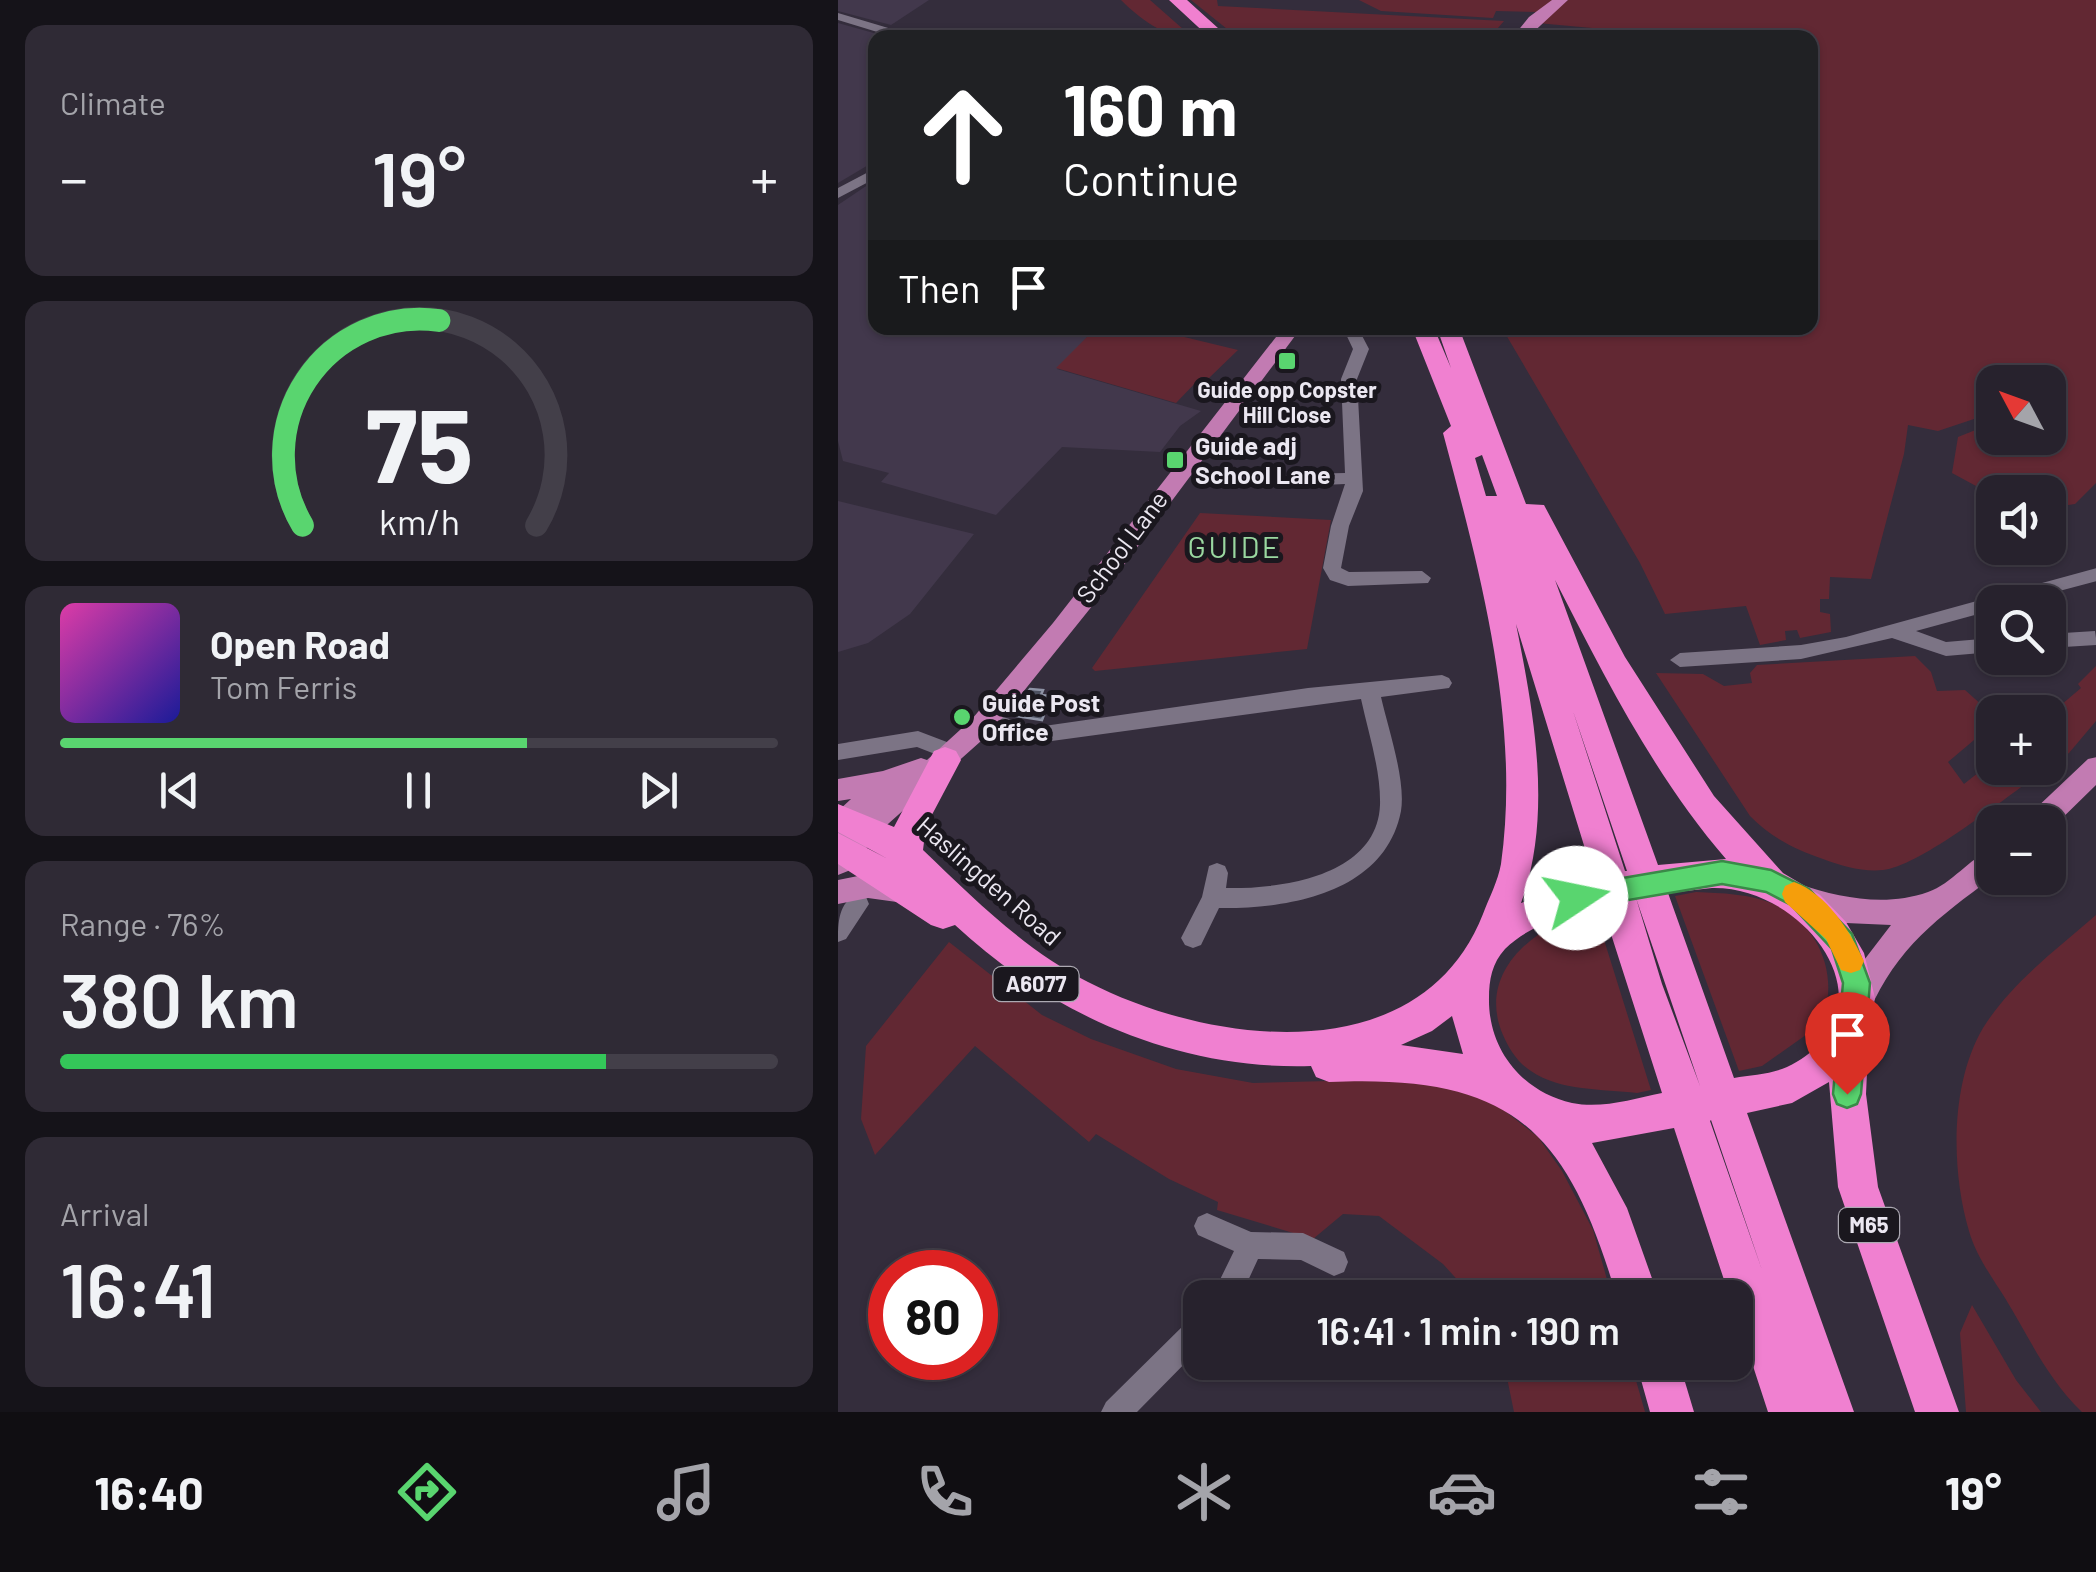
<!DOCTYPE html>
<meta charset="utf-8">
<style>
:root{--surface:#27222d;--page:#2f2a35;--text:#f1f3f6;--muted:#a4a4aa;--line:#433f49;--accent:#59d56f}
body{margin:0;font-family:Barlow,sans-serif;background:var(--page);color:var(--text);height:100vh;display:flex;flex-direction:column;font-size:38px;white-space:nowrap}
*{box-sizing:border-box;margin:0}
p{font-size:32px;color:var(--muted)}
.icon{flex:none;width:55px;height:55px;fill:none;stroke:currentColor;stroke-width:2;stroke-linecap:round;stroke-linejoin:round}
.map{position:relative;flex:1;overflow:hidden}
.side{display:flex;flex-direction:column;gap:25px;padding:25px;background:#151319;width:838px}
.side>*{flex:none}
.top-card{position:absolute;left:30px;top:30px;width:950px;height:305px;border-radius:20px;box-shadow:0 2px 8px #0004,0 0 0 2px var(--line);background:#202124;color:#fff;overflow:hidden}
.needle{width:65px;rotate:311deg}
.fabs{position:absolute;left:1138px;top:365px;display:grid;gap:20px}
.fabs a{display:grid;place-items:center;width:90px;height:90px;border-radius:20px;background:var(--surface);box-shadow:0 2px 8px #0004,0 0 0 2px var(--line);font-size:50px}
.speed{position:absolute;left:30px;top:1250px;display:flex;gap:20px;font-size:50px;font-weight:700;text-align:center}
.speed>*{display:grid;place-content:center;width:130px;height:130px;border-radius:50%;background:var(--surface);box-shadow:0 2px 8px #0004,0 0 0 2px var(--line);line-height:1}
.speed .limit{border:15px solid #d22;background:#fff;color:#111}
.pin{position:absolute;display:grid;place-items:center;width:85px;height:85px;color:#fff;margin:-102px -42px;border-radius:50% 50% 50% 0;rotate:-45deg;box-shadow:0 0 10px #0007}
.pin .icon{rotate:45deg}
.me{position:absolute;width:110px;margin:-55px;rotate:79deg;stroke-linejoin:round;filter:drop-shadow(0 0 8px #0008)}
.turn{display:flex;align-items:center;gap:35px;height:210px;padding:0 30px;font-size:45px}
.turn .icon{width:130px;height:130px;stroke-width:2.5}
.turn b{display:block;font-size:70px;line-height:85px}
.then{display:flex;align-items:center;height:95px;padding:0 30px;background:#0003;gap:20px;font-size:38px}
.big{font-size:75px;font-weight:600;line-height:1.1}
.side .tile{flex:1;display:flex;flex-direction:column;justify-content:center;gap:15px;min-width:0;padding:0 35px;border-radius:20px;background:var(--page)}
.side .dial{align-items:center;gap:0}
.dial svg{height:260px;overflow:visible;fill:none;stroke:var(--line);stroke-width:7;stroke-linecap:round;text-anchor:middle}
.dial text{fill:var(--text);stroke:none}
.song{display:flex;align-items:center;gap:30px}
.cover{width:120px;height:120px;border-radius:15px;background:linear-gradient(135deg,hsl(320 70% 55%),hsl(240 70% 35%))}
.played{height:10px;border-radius:5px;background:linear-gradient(90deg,var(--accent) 65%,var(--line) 65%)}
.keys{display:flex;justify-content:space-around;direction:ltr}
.heat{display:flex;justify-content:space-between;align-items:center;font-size:55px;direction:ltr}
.charge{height:15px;border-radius:8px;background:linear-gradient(90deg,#34c759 76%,var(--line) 0)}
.trip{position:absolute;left:345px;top:1280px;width:570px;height:100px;border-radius:20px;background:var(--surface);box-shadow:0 2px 8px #0004,0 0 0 2px var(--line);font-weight:600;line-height:100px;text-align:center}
.menu{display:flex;height:160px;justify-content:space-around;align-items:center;background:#100e12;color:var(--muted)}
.menu .icon{width:70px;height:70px}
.menu .current{color:var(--accent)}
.menu b{font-size:45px;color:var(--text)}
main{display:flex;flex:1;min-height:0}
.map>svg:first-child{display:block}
</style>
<main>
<section class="side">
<div class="tile"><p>Climate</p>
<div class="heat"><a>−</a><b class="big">19°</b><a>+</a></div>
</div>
<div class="tile dial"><svg viewBox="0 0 100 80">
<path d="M14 69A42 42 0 1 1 86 69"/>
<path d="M14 69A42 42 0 0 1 56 6" stroke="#59d56f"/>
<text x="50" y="56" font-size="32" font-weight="700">75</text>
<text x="50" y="72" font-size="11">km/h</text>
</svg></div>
<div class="tile">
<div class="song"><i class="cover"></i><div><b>Open Road</b><p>Tom Ferris</p></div></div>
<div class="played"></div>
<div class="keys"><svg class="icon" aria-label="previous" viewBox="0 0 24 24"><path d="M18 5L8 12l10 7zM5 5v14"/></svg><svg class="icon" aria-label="pause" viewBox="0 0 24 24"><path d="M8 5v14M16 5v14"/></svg><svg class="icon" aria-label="next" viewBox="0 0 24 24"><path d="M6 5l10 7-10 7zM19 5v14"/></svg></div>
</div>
<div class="tile"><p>Range · 76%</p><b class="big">380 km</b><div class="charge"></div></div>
<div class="tile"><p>Arrival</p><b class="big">16:41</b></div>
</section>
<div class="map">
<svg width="1259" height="1412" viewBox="0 0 1259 1412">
<rect width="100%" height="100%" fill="#342d3c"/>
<path fill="#42384c" d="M 0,0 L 91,0 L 53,25 L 0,11 Z
M 0,23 L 50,37 L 38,38 L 37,161 L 0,183 Z
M 37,180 L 38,328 L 258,328 L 219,369 L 363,411 L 342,426 L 322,452 L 224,447 L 158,515 L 43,482 L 51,473 L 5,461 L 0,441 L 0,205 Z
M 0,501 L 136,534 L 72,614 L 30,643 L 0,652 Z"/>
<path fill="#622833" d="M 283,0 L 312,0 L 354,37 C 327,38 302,19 283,0 Z
M 353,0 L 379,0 L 380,6 L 666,21 L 654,35 L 672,37 L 399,37 Z
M 521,0 L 716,0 L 699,12 L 658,11 L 655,18 L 543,11 Z
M 730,0 L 1258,0 L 1259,482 L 1237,504 L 1210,508 L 1210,492 L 1155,492 L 1155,516 L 1149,516 L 1151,493 L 1114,473 L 1120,437 L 1155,423 L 1155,438 L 1210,438 L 1210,382 L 1155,382 L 1155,421 L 1148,415 L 1100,431 L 1070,425 L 1066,454 L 1033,579 L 992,577 L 991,599 L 982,599 L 982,612 L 992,614 L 993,632 L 962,638 L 959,630 L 947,631 L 948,640 L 922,645 L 908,606 L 827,614 L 802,563 L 664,328 L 972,328 L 972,38 L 772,37 L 776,30 L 699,23 Z
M 258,328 L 309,328 L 400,350 L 371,378 L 363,377 L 338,403 L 218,368 Z
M 362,513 L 493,520 L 469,649 L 257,671 L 254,668 Z
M 1077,656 L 1093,672 L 1099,691 L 1127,690 L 1155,715 L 1155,724 L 1110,762 L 1126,784 L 1155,761 L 1155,768 L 1210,768 C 1174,792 1084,866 1045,870 C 1025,872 1003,866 985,859 C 956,849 934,838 912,816 L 818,673 L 865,674 L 886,686 L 914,683 L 912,673 L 919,665 Z
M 1258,666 L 1258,721 L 1231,753 L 1210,767 L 1210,716 L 1243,688 L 1240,684 Z
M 858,892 C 884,893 912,894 936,904 C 983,925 1003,980 982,1025 L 924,1066 L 901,1071 L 837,896 Z
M 757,911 L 813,1090 L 799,1093 C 765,1089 721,1091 693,1071 C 680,1063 671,1049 665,1035 C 637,971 700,922 757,911 Z
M 1258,915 L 1259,1412 L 1244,1412 C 1209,1378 1192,1339 1167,1298 C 1154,1277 1138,1256 1131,1231 C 1113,1170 1112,1084 1145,1028 C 1173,983 1219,949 1258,915 Z
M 111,942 L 204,1015 L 253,1039 L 338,1069 L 415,1083 L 570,1079 L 649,1097 L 700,1137 L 724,1171 L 755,1230 L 774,1297 L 635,1297 L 605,1264 L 541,1216 L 505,1214 L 475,1239 L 379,1210 L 380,1202 L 331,1179 L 258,1134 L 251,1142 L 137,1046 L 37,1155 L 23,1119 L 28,1046 Z
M 1134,1305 L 1178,1380 L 1203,1412 L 1128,1412 L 1122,1333 Z
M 666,1363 L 793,1363 L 807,1412 L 676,1412 Z"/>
<path fill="#4d5161" stroke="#8e93a5" stroke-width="2.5" d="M 192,689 L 205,690 L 203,695 L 213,696 L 204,720 L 172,715 Z"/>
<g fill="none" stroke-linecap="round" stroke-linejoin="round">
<path fill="#7c7485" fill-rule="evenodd" d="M 0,13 L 77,36 L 78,38 L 59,38 L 0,20 Z
M 38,168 L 38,178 L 0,198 L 0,188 Z
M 444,328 L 461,328 L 453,333 Z
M 505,328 L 520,328 L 531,349 L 519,379 L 525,491 L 511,526 L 503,568 L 511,572 L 584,571 L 593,578 L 590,583 L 510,586 L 492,580 L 485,568 L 493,526 L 507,484 L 463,486 L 454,480 L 463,474 L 507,473 L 503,379 L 515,349 Z
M 1259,568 L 1259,581 L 1180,602 L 1155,602 L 1155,610 L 1078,631 L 1108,642 L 1155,638 L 1155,652 L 1108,656 L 1054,638 L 963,659 L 842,667 L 832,660 L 842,653 L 963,645 L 1008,637 Z
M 1257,631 L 1259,645 L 1210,648 L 1210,634 Z
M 604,675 L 611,678 L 614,683 L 611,688 L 543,697 C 550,728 568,780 563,811 C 547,893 451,909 381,908 L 363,945 L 355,948 L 347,945 L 343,938 L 364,897 L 371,866 L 379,863 L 387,866 L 390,873 L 388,888 C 442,889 539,877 542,805 C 543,770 530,732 523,699 L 199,743 L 141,726 L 138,720 L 141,714 L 148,712 L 199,727 L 470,688 Z
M 80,731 L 122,747 L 125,753 L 122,759 L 115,761 L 79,747 L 0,760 L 0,744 Z
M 20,894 L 28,897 L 31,904 L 8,939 L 0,942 C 0,923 0,902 20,894 Z
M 369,1213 L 413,1232 L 465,1233 L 506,1252 L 510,1262 L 506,1272 L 496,1276 L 463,1260 L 420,1259 L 402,1298 L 373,1298 L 396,1251 L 360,1235 L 356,1226 L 360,1217 Z
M 362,1315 L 362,1348 L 299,1412 L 263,1412 L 268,1402 L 352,1319 Z"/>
<path fill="#c27bb2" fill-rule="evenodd" d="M 714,0 L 730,0 L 689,38 L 674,38 L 691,17 Z
M 445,328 L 463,328 L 271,585 L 152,733 L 41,832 L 10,871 L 0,875 L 0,811 L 13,799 L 0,801 L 0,779 L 45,771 L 83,758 L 89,760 L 134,719 L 215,623 Z
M 1259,757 L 1259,784 L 1212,830 L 1210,822 L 1189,822 L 1192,814 L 1250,759 Z
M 1155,849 L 1155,877 C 1100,918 1059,947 1031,1012 L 1020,1016 L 1009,1012 L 1005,1002 L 1020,968 L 1053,925 L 1008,923 L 951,905 L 947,896 L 951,887 L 961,884 C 1002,898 1048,907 1090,892 C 1114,884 1131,858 1155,849 Z
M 30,874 L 76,882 L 80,891 L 76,900 L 66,903 L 30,898 L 0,904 L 0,880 Z"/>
<path fill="#f080d0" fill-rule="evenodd" d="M 331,0 L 349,0 L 391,38 L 372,38 Z
M 574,328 L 596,328 L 613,368 L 599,328 L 621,328 L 688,504 L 706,505 L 787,657 L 876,796 L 945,873 L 982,895 L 1008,922 L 1026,953 L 1037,998 L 1031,1030 L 1028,1094 L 1040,1187 L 1121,1412 L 1077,1412 L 1000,1187 L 991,1082 L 954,1103 L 909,1113 L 1016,1412 L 930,1412 L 898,1314 L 898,1298 L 892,1298 L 836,1128 L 754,1143 L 789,1208 L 821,1298 L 779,1298 C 729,1127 672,1074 491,1082 L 478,1077 L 473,1066 C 339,1070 214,1015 117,925 L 105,929 L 93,925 L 0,864 L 0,833 L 50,859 L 0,832 L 0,804 L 56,827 L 96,751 L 107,747 L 118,751 L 123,760 L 88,826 L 85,850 C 136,899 187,950 250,982 C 374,1046 583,1072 645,914 C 651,898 660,881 663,864 C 683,721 642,571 605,433 L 613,426 ZM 644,455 L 659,496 L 648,496 L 637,458 ZM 717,580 C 766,676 817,777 888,859 L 820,865 ZM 678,624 L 756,878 L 683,903 C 715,816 696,713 678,624 ZM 735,711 L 789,871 L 787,871 ZM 874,888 C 969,886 1062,1012 949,1067 C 934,1074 913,1075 896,1078 L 830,893 ZM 798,898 L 862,1086 L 824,984 ZM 764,906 L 824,1093 C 795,1099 764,1109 734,1103 C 684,1092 650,1049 651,998 C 651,980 654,963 667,949 C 692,924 731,914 764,906 ZM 614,1016 L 625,1054 L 563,1045 L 594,1031 ZM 873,1120 L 924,1270 L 872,1121 Z
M 798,1362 L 841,1362 L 856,1412 L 812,1412 Z"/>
</g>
<path fill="#59d56f" stroke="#3a8a48" stroke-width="2.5" d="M 884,861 L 933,870 L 971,889 L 1014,934 L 1032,983 L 1023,1094 L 1019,1104 L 1009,1108 L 999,1104 L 995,1094 L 1005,983 L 994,949 L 953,905 L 928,892 L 884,884 L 738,909 L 729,906 L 725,898 L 729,889 L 738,886 Z"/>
<path fill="#f59e0b" d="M 956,882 C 989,894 1012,931 1026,961 L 1022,970 L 1013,973 L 1003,970 L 988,939 L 947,902 L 944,894 L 947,886 Z"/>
<g fill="#59d56f" stroke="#1a171e" stroke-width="4">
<rect x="439" y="351" width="20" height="20" rx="5"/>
<rect x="327" y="450" width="20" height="20" rx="5"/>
<circle cx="124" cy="717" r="10"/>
</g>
<g text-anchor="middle" stroke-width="10" stroke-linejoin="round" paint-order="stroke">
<g font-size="22" font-weight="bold" fill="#ebe7f1" stroke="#1a171e">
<text x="449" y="398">Guide opp Copster<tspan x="449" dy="25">Hill Close</tspan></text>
</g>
<g fill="#1a171e" stroke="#aca9b2" stroke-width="2.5">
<rect x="155.5" y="967" width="85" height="34" rx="8"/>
<rect x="1001" y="1208" width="60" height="34" rx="8"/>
</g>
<g font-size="22" font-weight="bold" fill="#ebe7f1">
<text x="198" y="992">A6077</text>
<text x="1031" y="1233">M65</text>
</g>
<g font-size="25" font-weight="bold" fill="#ebe7f1" stroke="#1a171e" text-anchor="start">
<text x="357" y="455">Guide adj<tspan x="357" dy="29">School Lane</tspan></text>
<text x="144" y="712">Guide Post<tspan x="144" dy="29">Office</tspan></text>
</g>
<g font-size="25" fill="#ebe7f1" stroke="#1a171e">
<text transform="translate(284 547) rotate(-53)" y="9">School Lane</text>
<text transform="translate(151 881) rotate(41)" y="9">Haslingden Road</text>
</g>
<g font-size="30" letter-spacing="2.5" fill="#9ad8a0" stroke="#1a171e">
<text x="397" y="558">GUIDE</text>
</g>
</g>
</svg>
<div class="fabs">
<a><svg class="needle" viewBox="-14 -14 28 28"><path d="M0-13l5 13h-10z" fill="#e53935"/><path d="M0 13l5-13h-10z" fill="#a4a4aa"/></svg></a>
<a><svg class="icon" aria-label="sound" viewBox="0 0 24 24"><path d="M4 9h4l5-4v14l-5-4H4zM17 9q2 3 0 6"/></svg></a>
<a><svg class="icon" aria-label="search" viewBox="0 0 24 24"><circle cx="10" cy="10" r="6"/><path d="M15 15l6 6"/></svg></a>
<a>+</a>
<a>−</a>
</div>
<div class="speed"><div class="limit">80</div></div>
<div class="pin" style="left:1009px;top:1094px;background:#d93025"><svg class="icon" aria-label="arrive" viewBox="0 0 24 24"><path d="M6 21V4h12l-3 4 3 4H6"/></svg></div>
<svg class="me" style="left:738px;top:898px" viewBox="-20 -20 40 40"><circle r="19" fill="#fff"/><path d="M0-13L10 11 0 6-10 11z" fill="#59d56f"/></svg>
<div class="trip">16:41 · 1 min · 190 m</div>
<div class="top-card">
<div class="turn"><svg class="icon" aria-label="ahead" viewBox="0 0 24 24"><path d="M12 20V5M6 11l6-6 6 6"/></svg><div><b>160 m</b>Continue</div></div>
<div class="then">Then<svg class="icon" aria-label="arrive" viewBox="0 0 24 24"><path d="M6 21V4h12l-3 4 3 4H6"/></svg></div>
</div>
</div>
</main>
<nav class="menu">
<b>16:40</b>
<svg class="icon current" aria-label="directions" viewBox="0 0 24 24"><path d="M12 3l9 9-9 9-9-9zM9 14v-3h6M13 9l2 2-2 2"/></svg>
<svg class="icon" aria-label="music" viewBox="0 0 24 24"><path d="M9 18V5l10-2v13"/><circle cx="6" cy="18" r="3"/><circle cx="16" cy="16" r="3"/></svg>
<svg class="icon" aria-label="phone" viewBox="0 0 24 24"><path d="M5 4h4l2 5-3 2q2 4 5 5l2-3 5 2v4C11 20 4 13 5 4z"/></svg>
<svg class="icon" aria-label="climate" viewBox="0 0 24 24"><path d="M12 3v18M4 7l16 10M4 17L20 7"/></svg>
<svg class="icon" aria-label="car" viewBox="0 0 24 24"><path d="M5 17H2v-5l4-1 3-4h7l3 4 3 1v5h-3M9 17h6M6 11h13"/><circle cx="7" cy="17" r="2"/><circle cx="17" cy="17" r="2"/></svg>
<svg class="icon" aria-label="filters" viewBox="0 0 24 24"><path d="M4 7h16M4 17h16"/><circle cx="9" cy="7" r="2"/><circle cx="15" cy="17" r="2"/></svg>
<b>19°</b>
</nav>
